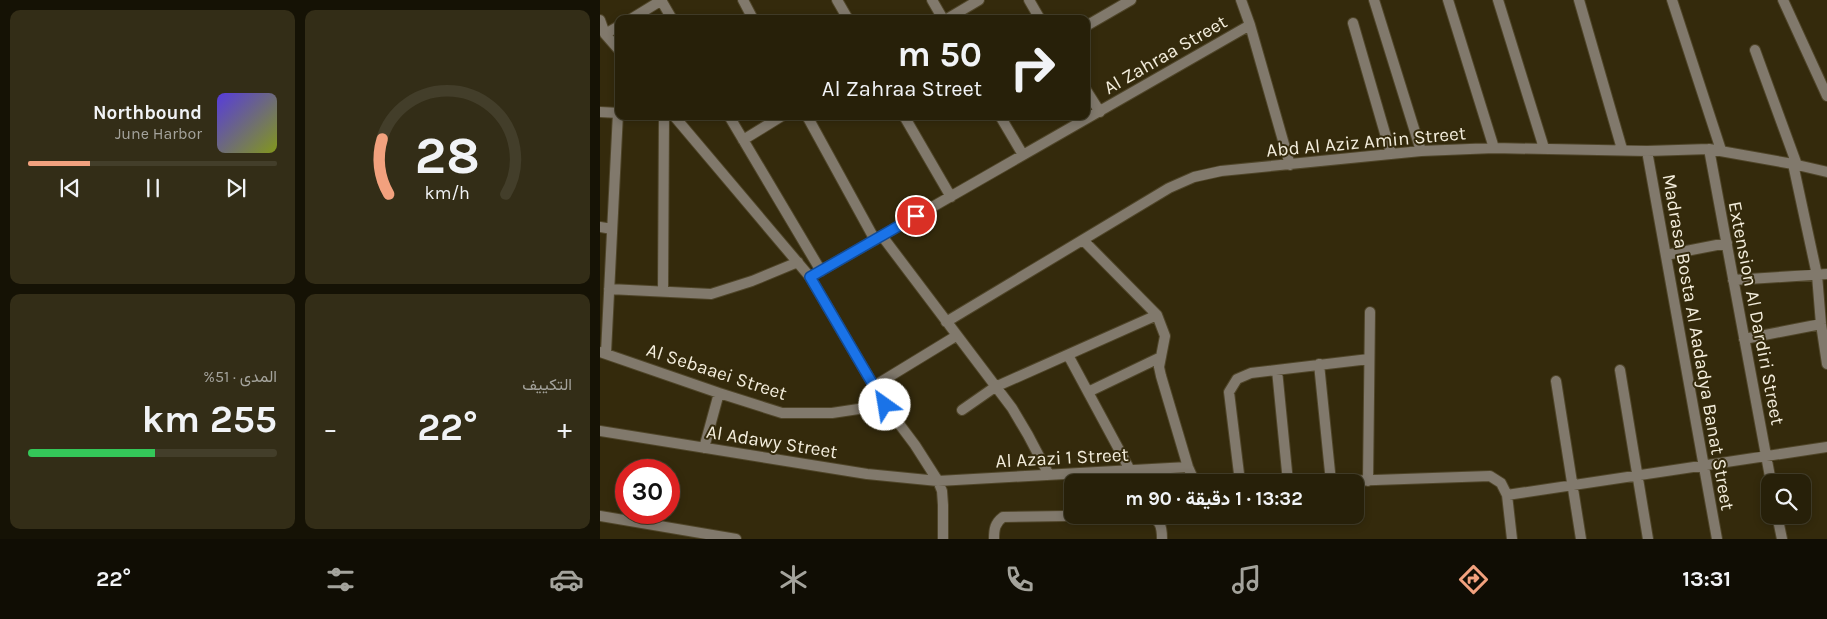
<!DOCTYPE html>
<html lang="ar">
<meta charset="utf-8">
<style>
:root{--surface:#272009;--page:#332d17;--text:#f1f3f6;--muted:#a4a39c;--line:#433e2a;--accent:#f2a17e}
body{margin:0;font-family:Karla,Vazirmatn,sans-serif;background:var(--page);color:var(--text);direction:rtl;height:100vh;display:flex;flex-direction:column;font-size:19px;white-space:nowrap}
*{box-sizing:border-box;margin:0}
p{font-size:16px;color:var(--muted)}
.icon{flex:none;width:28px;height:28px;fill:none;stroke:currentColor;stroke-width:2;stroke-linecap:round;stroke-linejoin:round}
.map{position:relative;flex:1;overflow:hidden;direction:ltr}
.details{display:flex;flex-direction:column;gap:10px;padding:10px;background:#151205;width:600px}
.details>*{flex:none}
.banner{position:absolute;left:15px;top:15px;width:475px;height:105px;border-radius:10px;box-shadow:0 2px 8px #0003,0 0 0 1px var(--line);direction:rtl;background:#272009;color:var(--text);overflow:hidden}
.tools{position:absolute;left:1161px;top:474px;display:grid;gap:10px}
.tools a{display:grid;place-items:center;width:50px;height:50px;border-radius:10px;background:var(--surface);box-shadow:0 2px 8px #0003,0 0 0 1px var(--line);font-size:25px}
.speed{position:absolute;left:15px;top:459px;display:flex;gap:10px;font-size:25px;font-weight:700;text-align:center}
.speed>*{display:grid;place-content:center;width:65px;height:65px;border-radius:50%;background:var(--surface);box-shadow:0 2px 8px #0003,0 0 0 1px var(--line);line-height:1}
.speed .limit{border:8px solid #d22;background:#fff;color:#111}
.pin{position:absolute;display:grid;place-items:center;width:42px;height:42px;color:#fff;margin:-21px;border:2px solid #fff;border-radius:50%;box-shadow:0 1px 5px #0007}
.me{position:absolute;width:55px;margin:-28px;rotate:328deg;stroke-linejoin:round;filter:drop-shadow(0 0 4px #0008)}
.turn{display:flex;align-items:center;gap:18px;height:105px;padding:0 25px;font-size:22px}
.turn .icon{width:65px;height:65px;stroke-width:2.5}
.turn b{display:block;font-size:35px;line-height:42px}
.big{font-size:38px;font-weight:700;line-height:1.1}
.details .tile{flex:1;display:flex;flex-direction:column;justify-content:center;gap:8px;min-width:0;padding:0 18px;border-radius:10px;background:var(--page)}
.details .dial{align-items:center;gap:0}
.dial svg{height:130px;overflow:visible;fill:none;stroke:var(--line);stroke-width:7;stroke-linecap:round;text-anchor:middle}
.dial text{fill:var(--text);stroke:none}
.song{display:flex;align-items:center;gap:15px}
.cover{width:60px;height:60px;border-radius:8px;background:linear-gradient(135deg,hsl(250 70% 55%),hsl(70 70% 35%))}
.played{height:5px;border-radius:2px;background:linear-gradient(90deg,var(--accent) 25%,var(--line) 25%)}
.keys{display:flex;justify-content:space-around;direction:ltr}
.heat{display:flex;justify-content:space-between;align-items:center;font-size:28px;direction:ltr}
.charge{height:8px;border-radius:4px;background:linear-gradient(90deg,#34c759 51%,var(--line) 0)}
.details .tiles{flex:1;display:grid;gap:10px;grid-template-columns:repeat(2,1fr)}
.trip{position:absolute;left:464px;top:474px;width:300px;height:50px;border-radius:10px;background:var(--surface);box-shadow:0 2px 8px #0003,0 0 0 1px var(--line);font-weight:700;line-height:50px;text-align:center;direction:rtl}
.dock{display:flex;height:80px;justify-content:space-around;align-items:center;background:#100d04;color:var(--muted)}
.dock .icon{width:35px;height:35px}
.dock .active{color:var(--accent)}
.dock b{font-size:22px;color:var(--text)}
main{display:flex;flex:1;min-height:0}
.map>svg:first-child{display:block}
</style>
<main>
<div class="map">
<svg width="1227" height="539" viewBox="0 0 1227 539">
<rect width="100%" height="100%" fill="#342a0c"/>
<g fill="none" stroke-linecap="round" stroke-linejoin="round">
<g stroke="#4f4529" stroke-width="12">
<path id="service" d="M 547,515 C 560,520 562,525 562,539
M 394,539 C 394,529 395,523 403,517 L 533,515"/>
</g>
<g stroke="#4f4529" stroke-width="12">
<path id="minor" d="M 61,0 L 72,19
M 143,0 L 153,19
M 237,0 L 248,19
M 332,0 L 343,19
M 429,0 L 440,19
M 641,0 L 650,25 L 690,165
M 774,0 L 821,151
M 848,0 L 894,148
M 898,0 L 944,148
M 979,0 L 1022,149
M 1072,0 L 1121,150
M 1183,0 L 1227,96
M 31,19 L 62,0
M 347,19 L 379,0
M 0,20 L 5,34 L 19,50
M 753,23 L 791,154
M 486,26 L 531,0
M 5,34 L 19,26
M 1155,50 L 1197,165
M 486,90 L 500,112
M 0,112 L 19,113
M 74,116 L 210,277 L 285,405 L 315,445 L 338,481 L 342,491 L 343,505 L 343,539
M 129,116 L 221,271
M 207,116 L 275,240
M 304,116 L 351,197
M 400,116 L 423,155
M 143,140 L 182,116
M 1109,149 L 1171,482
M 1047,151 L 1117,539
M 1193,164 L 1217,275 L 1221,324 L 1227,364
M 0,227 L 12,229
M 282,236 L 412,408 L 428,435 L 449,475
M 483,240 L 557,315 L 565,336 L 559,367 L 561,376 L 588,467 L 592,476 L 599,482
M 1066,255 L 1127,243
M 210,277 L 650,25
M 1133,280 L 1227,274
M 9,289 L 111,294 L 152,281 L 198,262
M 63,292 L 64,116
M 346,322 L 569,188 L 594,177 L 621,171 L 821,151 L 894,148 L 1047,151 L 1109,149 L 1193,164 L 1227,172
M 1144,339 L 1221,324
M 0,352 L 119,393 L 182,413 L 232,413 L 285,405
M 6,353 L 18,113
M 468,355 L 530,470
M 719,364 L 731,482
M 677,370 L 688,482
M 1020,370 L 1048,539
M 956,381 L 981,539
M 274,386 L 356,336
M 488,392 L 561,357
M 362,410 L 395,387 L 557,315
M 0,431 L 267,474 L 338,481 L 588,467
M 104,448 L 119,393
M 768,481 L 770,312
M 640,482 L 629,392 L 637,379 L 651,373 L 769,359
M 718,482 L 890,476 L 901,483 L 907,495 L 912,539
M 907,495 L 1227,447
M 1177,515 L 1182,539
M 0,516 L 136,539"/>
</g>
<use href="#service" stroke="#81796c" stroke-width="10"/>
<use href="#minor" stroke="#81796c" stroke-width="10"/>
</g>
<g fill="none" stroke-linecap="round" stroke-linejoin="round">
<g stroke="#114b97" stroke-width="12">
<path id="route" d="M 285,405 L 210,277 L 316,216"/>
</g>
<use href="#route" stroke="#1a73e8" stroke-width="9"/>
</g>
<g text-anchor="middle" stroke-width="4" stroke-linejoin="round" paint-order="stroke">
<g font-size="19" fill="#f3eddc" stroke="#342a0c">
<text transform="translate(565 54) rotate(-30)" y="7">Al Zahraa Street</text>
<text transform="translate(766 141) rotate(-5)" y="7">Abd Al Aziz Amin Street</text>
<text transform="translate(1157 313) rotate(79)" y="7">Extension Al Dardiri Street</text>
<text transform="translate(1099 342) rotate(80)" y="7">Madrasa Bosta Al Aadadya Banat Street</text>
<text transform="translate(117 371) rotate(18)" y="7">Al Sebaaei Street</text>
<text transform="translate(172 441) rotate(9)" y="7">Al Adawy Street</text>
<text transform="translate(462 457) rotate(-3)" y="7">Al Azazi 1 Street</text>
</g>
</g>
</svg>
<div class="tools">
<a><svg class="icon" aria-label="search" viewBox="0 0 24 24"><circle cx="10" cy="10" r="6"/><path d="M15 15l6 6"/></svg></a>
</div>
<div class="speed"><div class="limit">30</div></div>
<div class="pin" style="left:316px;top:216px;background:#d93025"><svg class="icon" aria-label="arrive" viewBox="0 0 24 24"><path d="M6 21V4h12l-3 4 3 4H6"/></svg></div>
<svg class="me" style="left:285px;top:405px" viewBox="-20 -20 40 40"><circle r="19" fill="#fff"/><path d="M0-13L10 11 0 6-10 11z" fill="#1a73e8"/></svg>
<div class="trip">13:32 · 1 دقيقة · 90 m</div>
<div class="banner">
<div class="turn"><svg class="icon" aria-label="right" viewBox="0 0 24 24"><path d="M7 20v-9h11M14 6l5 5-5 5"/></svg><div><b>50 m</b>Al Zahraa Street</div></div>
</div>
</div>
<section class="details">
<div class="tiles">
<div class="tile dial"><svg viewBox="0 0 100 80">
<path d="M14 69A42 42 0 1 1 86 69"/>
<path d="M14 69A42 42 0 0 1 10 35" stroke="#f2a17e"/>
<text x="50" y="56" font-size="32" font-weight="700">28</text>
<text x="50" y="72" font-size="11">km/h</text>
</svg></div>
<div class="tile">
<div class="song"><i class="cover"></i><div><b>Northbound</b><p>June Harbor</p></div></div>
<div class="played"></div>
<div class="keys"><svg class="icon" aria-label="previous" viewBox="0 0 24 24"><path d="M18 5L8 12l10 7zM5 5v14"/></svg><svg class="icon" aria-label="pause" viewBox="0 0 24 24"><path d="M8 5v14M16 5v14"/></svg><svg class="icon" aria-label="next" viewBox="0 0 24 24"><path d="M6 5l10 7-10 7zM19 5v14"/></svg></div>
</div>
<div class="tile"><p>التكييف</p>
<div class="heat"><a>−</a><b class="big">22°</b><a>+</a></div>
</div>
<div class="tile"><p>المدى · 51%</p><b class="big">255 km</b><div class="charge"></div></div>
</div>
</section>
</main>
<nav class="dock">
<b>13:31</b>
<svg class="icon active" aria-label="directions" viewBox="0 0 24 24"><path d="M12 3l9 9-9 9-9-9zM9 14v-3h6M13 9l2 2-2 2"/></svg>
<svg class="icon" aria-label="music" viewBox="0 0 24 24"><path d="M9 18V5l10-2v13"/><circle cx="6" cy="18" r="3"/><circle cx="16" cy="16" r="3"/></svg>
<svg class="icon" aria-label="phone" viewBox="0 0 24 24"><path d="M5 4h4l2 5-3 2q2 4 5 5l2-3 5 2v4C11 20 4 13 5 4z"/></svg>
<svg class="icon" aria-label="climate" viewBox="0 0 24 24"><path d="M12 3v18M4 7l16 10M4 17L20 7"/></svg>
<svg class="icon" aria-label="car" viewBox="0 0 24 24"><path d="M5 17H2v-5l4-1 3-4h7l3 4 3 1v5h-3M9 17h6M6 11h13"/><circle cx="7" cy="17" r="2"/><circle cx="17" cy="17" r="2"/></svg>
<svg class="icon" aria-label="filters" viewBox="0 0 24 24"><path d="M4 7h16M4 17h16"/><circle cx="9" cy="7" r="2"/><circle cx="15" cy="17" r="2"/></svg>
<b>22°</b>
</nav>
